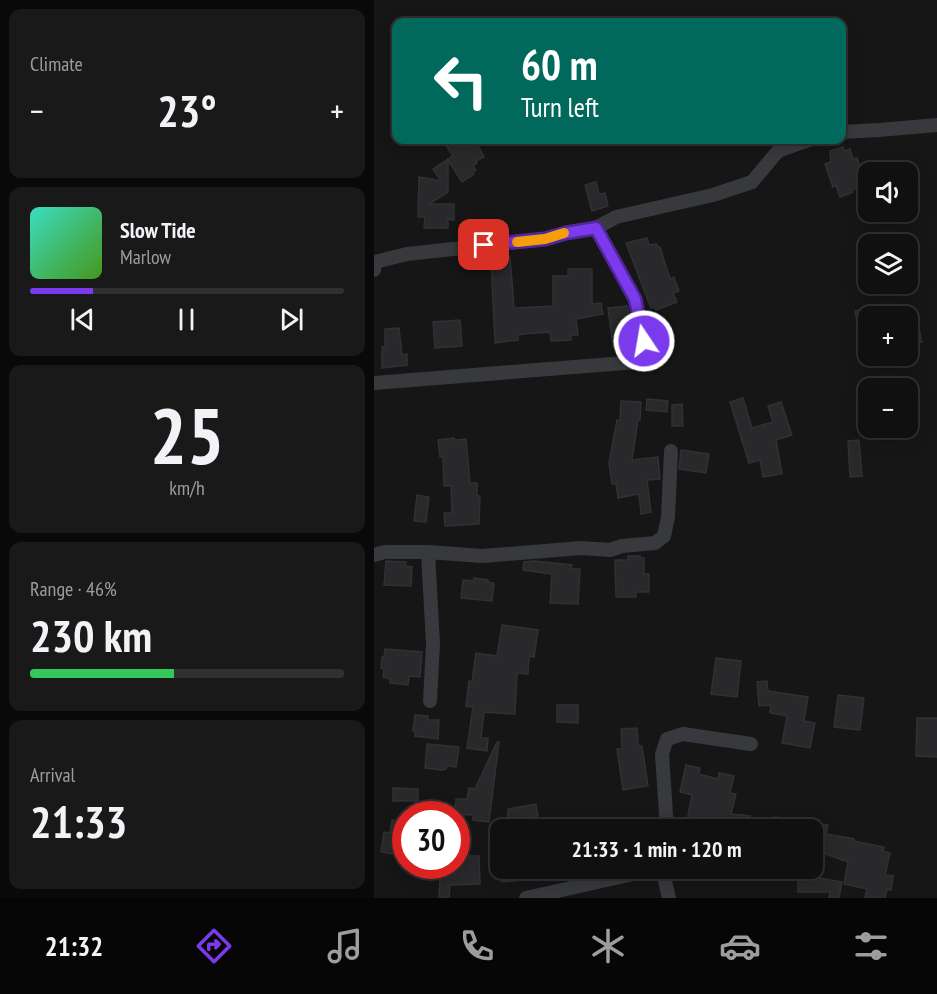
<!DOCTYPE html>
<meta charset="utf-8">
<style>
:root{--surface:#101011;--page:#19191a;--text:#f1f3f6;--muted:#9c9d9f;--line:#303031;--accent:#7c3aed}
body{margin:0;font-family:"PT Sans Narrow",sans-serif;background:var(--page);color:var(--text);height:100vh;display:flex;flex-direction:column;font-size:22px;white-space:nowrap}
*{box-sizing:border-box;margin:0}
p{font-size:20px;color:var(--muted)}
.icon{flex:none;width:33px;height:33px;fill:none;stroke:currentColor;stroke-width:2;stroke-linecap:round;stroke-linejoin:round}
.map{position:relative;flex:1;overflow:hidden}
.drawer{display:flex;flex-direction:column;gap:9px;padding:9px;background:#090909;width:374px}
.drawer>*{flex:none}
.guide{position:absolute;left:18px;top:18px;width:454px;height:126px;border-radius:12px;box-shadow:0 3px 15px #0003,0 0 0 2px var(--line);background:#00695c;color:#fff;overflow:hidden}
.buttons{position:absolute;left:484px;top:162px;display:grid;gap:12px}
.buttons a{display:grid;place-items:center;width:60px;height:60px;border-radius:12px;background:var(--surface);box-shadow:0 3px 15px #0003,0 0 0 2px var(--line);font-size:30px}
.speed{position:absolute;left:18px;top:801px;display:flex;gap:12px;font-size:30px;font-weight:700;text-align:center}
.speed>*{display:grid;place-content:center;width:78px;height:78px;border-radius:50%;background:var(--surface);box-shadow:0 3px 15px #0003,0 0 0 2px var(--line);line-height:1}
.speed .limit{border:9px solid #d22;background:#fff;color:#111}
.pin{position:absolute;display:grid;place-items:center;width:51px;height:51px;color:#fff;margin:-26px;border-radius:12px;box-shadow:0 3px 9px #0006}
.me{position:absolute;width:66px;margin:-33px;rotate:348deg;stroke-linejoin:round;filter:drop-shadow(0 0 4px #0008)}
.turn{display:flex;align-items:center;gap:21px;height:126px;padding:0 30px;font-size:27px}
.turn .icon{width:78px;height:78px;stroke-width:2.5}
.turn b{display:block;font-size:42px;line-height:51px}
.big{font-size:45px;font-weight:800;line-height:1.1}
.drawer .widget{flex:1;display:flex;flex-direction:column;justify-content:center;gap:9px;min-width:0;padding:0 21px;border-radius:12px;background:var(--page)}
.drawer .dial{align-items:center;gap:0}
.dial b{font-size:78px;line-height:1}
.song{display:flex;align-items:center;gap:18px}
.cover{width:72px;height:72px;border-radius:9px;background:linear-gradient(135deg,hsl(170 70% 55%),hsl(100 70% 35%))}
.played{height:6px;border-radius:3px;background:linear-gradient(90deg,var(--accent) 20%,var(--line) 20%)}
.keys{display:flex;justify-content:space-around;direction:ltr}
.heat{display:flex;justify-content:space-between;align-items:center;font-size:33px;direction:ltr}
.charge{height:9px;border-radius:4px;background:linear-gradient(90deg,#34c759 46%,var(--line) 0)}
.trip{position:absolute;left:116px;top:819px;width:333px;height:60px;border-radius:12px;background:var(--surface);box-shadow:0 3px 15px #0003,0 0 0 2px var(--line);font-weight:800;line-height:60px;text-align:center}
.menu{display:flex;height:96px;justify-content:space-around;align-items:center;background:#060607;color:var(--muted)}
.menu .icon{width:42px;height:42px}
.menu .on{color:var(--accent)}
.menu b{font-size:27px;color:var(--text)}
main{display:flex;flex:1;min-height:0}
.map>svg:first-child{display:block}
</style>
<main>
<section class="drawer">
<div class="widget"><p>Climate</p>
<div class="heat"><a>−</a><b class="big">23°</b><a>+</a></div>
</div>
<div class="widget">
<div class="song"><i class="cover"></i><div><b>Slow Tide</b><p>Marlow</p></div></div>
<div class="played"></div>
<div class="keys"><svg class="icon" aria-label="previous" viewBox="0 0 24 24"><path d="M18 5L8 12l10 7zM5 5v14"/></svg><svg class="icon" aria-label="pause" viewBox="0 0 24 24"><path d="M8 5v14M16 5v14"/></svg><svg class="icon" aria-label="next" viewBox="0 0 24 24"><path d="M6 5l10 7-10 7zM19 5v14"/></svg></div>
</div>
<div class="widget dial"><b>25</b><p>km/h</p></div>
<div class="widget"><p>Range · 46%</p><b class="big">230 km</b><div class="charge"></div></div>
<div class="widget"><p>Arrival</p><b class="big">21:33</b></div>
</section>
<div class="map">
<svg width="564" height="898" viewBox="0 0 564 898">
<rect width="100%" height="100%" fill="#161617"/>
<path fill="#29292b" stroke="#303133" stroke-width="1.5" d="M 69,140 L 101,140 L 110,157 L 102,161 L 103,163 L 99,166 L 102,170 L 99,172 L 100,174 L 88,182 L 74,160 L 74,192 L 55,204 L 80,204 L 80,220 L 74,219 L 74,228 L 50,228 L 51,217 L 44,217 L 45,177 L 67,181 L 59,169 L 79,156 Z
M 469,147 L 470,151 L 476,149 L 479,159 L 483,158 L 489,176 L 482,179 L 485,187 L 478,190 L 479,192 L 466,197 L 462,185 L 459,187 L 451,164 L 457,162 L 456,151 Z
M 222,182 L 225,194 L 231,193 L 234,206 L 218,211 L 211,185 Z
M 273,238 L 275,245 L 283,244 L 284,247 L 286,247 L 296,279 L 300,277 L 305,291 L 299,293 L 303,302 L 282,310 L 280,307 L 277,308 L 252,243 Z
M 136,256 L 140,308 L 179,306 L 179,276 L 194,276 L 194,269 L 218,269 L 218,304 L 227,303 L 229,314 L 202,319 L 204,335 L 197,335 L 197,340 L 177,341 L 176,332 L 149,334 L 144,335 L 144,340 L 121,343 L 117,258 Z
M 253,306 L 259,331 L 254,332 L 255,345 L 239,346 L 234,308 Z
M 495,308 L 495,329 L 485,331 L 481,311 Z
M 86,320 L 88,346 L 61,348 L 59,322 Z
M 543,320 L 548,342 L 534,345 L 534,322 Z
M 25,328 L 28,355 L 33,354 L 33,365 L 8,368 L 8,347 L 11,347 L 11,329 Z
M 369,398 L 378,428 L 399,422 L 394,406 L 407,402 L 418,435 L 402,440 L 408,474 L 389,477 L 386,460 L 375,463 L 356,402 Z
M 273,399 L 294,401 L 293,412 L 272,410 Z
M 247,401 L 267,402 L 266,420 L 264,420 L 258,460 L 284,457 L 286,479 L 273,480 L 277,512 L 267,514 L 265,494 L 244,498 L 242,484 L 238,484 L 235,463 L 243,420 L 246,420 Z
M 308,404 L 309,426 L 298,426 L 298,405 Z
M 80,438 L 80,440 L 92,439 L 96,483 L 103,483 L 103,496 L 106,496 L 105,524 L 71,526 L 70,513 L 78,513 L 77,486 L 70,486 L 69,457 L 66,457 L 64,440 Z
M 485,440 L 488,476 L 476,477 L 474,441 Z
M 307,450 L 335,454 L 332,473 L 305,469 Z
M 43,495 L 55,497 L 52,522 L 40,521 Z
M 254,556 L 266,556 L 266,558 L 270,558 L 270,574 L 275,574 L 275,592 L 262,592 L 262,597 L 242,597 L 241,560 L 254,560 Z
M 12,561 L 32,562 L 31,566 L 38,567 L 37,586 L 10,585 Z
M 160,561 L 198,565 L 197,569 L 206,569 L 204,604 L 176,603 L 178,574 L 149,570 L 150,562 Z
M 100,578 L 114,580 L 114,582 L 120,583 L 118,601 L 87,598 L 89,580 L 100,581 Z
M 128,625 L 164,630 L 160,657 L 155,656 L 154,674 L 143,673 L 141,714 L 110,712 L 107,738 L 114,738 L 113,751 L 93,748 L 99,707 L 92,706 L 95,681 L 98,682 L 102,653 L 123,656 Z
M 11,649 L 48,652 L 46,677 L 35,676 L 34,685 L 16,683 L 16,679 L 9,677 L 10,669 L 7,668 L 8,657 L 10,657 Z
M 342,658 L 367,661 L 363,697 L 337,694 Z
M 393,681 L 394,691 L 434,697 L 430,721 L 441,723 L 436,748 L 408,743 L 413,716 L 396,713 L 397,705 L 385,706 L 383,682 Z
M 464,695 L 490,698 L 486,730 L 460,727 Z
M 183,705 L 204,705 L 204,723 L 183,722 Z
M 41,715 L 54,716 L 54,720 L 65,720 L 64,739 L 41,736 L 41,731 L 39,731 Z
M 543,718 L 564,718 L 564,757 L 542,756 Z
M 263,728 L 264,746 L 268,746 L 274,786 L 249,790 L 243,749 L 248,749 L 247,729 Z
M 123,742 L 125,742 L 115,822 L 99,820 L 99,815 L 81,814 L 82,799 L 93,799 L 95,788 L 101,789 Z
M 53,744 L 85,747 L 82,767 L 73,766 L 72,769 L 68,770 L 51,768 Z
M 312,765 L 326,768 L 325,774 L 344,779 L 345,773 L 360,776 L 356,793 L 362,794 L 357,814 L 376,816 L 374,830 L 320,830 L 320,827 L 312,826 L 318,795 L 306,792 Z
M 19,788 L 44,789 L 44,801 L 19,801 Z
M 162,804 L 164,816 L 154,818 L 153,830 L 133,830 L 134,809 Z
M 401,817 L 454,825 L 452,834 L 480,839 L 480,841 L 510,847 L 509,851 L 516,853 L 511,875 L 519,876 L 517,890 L 513,889 L 511,898 L 491,898 L 493,889 L 470,884 L 474,862 L 438,849 L 438,830 L 399,830 Z
M 18,820 L 32,823 L 32,856 L 7,852 L 10,832 L 16,833 Z
M 82,856 L 105,856 L 106,884 L 76,885 L 75,897 L 65,897 L 67,866 L 82,866 Z
M 127,868 L 183,868 L 184,876 L 175,876 L 176,878 L 128,882 Z
M 424,868 L 446,868 L 446,878 L 468,882 L 465,898 L 455,898 L 456,892 L 424,892 Z"/>
<g fill="none" stroke-linecap="round" stroke-linejoin="round">
<path stroke="#37393c" stroke-width="14" d="M 468,132 L 505,130 L 564,125
M 0,270 L 1,262 L 33,254 L 171,239 L 192,233 L 222,228 L 242,217 L 339,195 L 378,182 L 404,151 L 435,140
M 0,383 L 263,362 L 271,353 L 270,341 L 261,299 L 222,228
M 54,552 L 59,644 L 56,701
M 0,555 L 11,552 L 54,552 L 108,556 L 207,548 L 236,550 L 248,546 L 281,543 L 290,536 L 294,517 L 297,451
M 293,830 L 288,754 L 293,739 L 309,734 L 377,744
M 288,868 L 295,898
M 152,898 L 286,868"/>
</g>
<g fill="none" stroke-linecap="round" stroke-linejoin="round">
<g stroke="#51269a" stroke-width="15">
<path id="route" d="M 110,245 L 171,239 L 192,233 L 222,228 L 261,299 L 270,341"/>
</g>
<use href="#route" stroke="#7c3aed" stroke-width="10"/>
<path stroke="#f59e0b" stroke-width="10" d="M 143,242 L 171,239 L 190,233"/>
</g>
</svg>
<div class="buttons">
<a><svg class="icon" aria-label="sound" viewBox="0 0 24 24"><path d="M4 9h4l5-4v14l-5-4H4zM17 9q2 3 0 6"/></svg></a>
<a><svg class="icon" aria-label="layers" viewBox="0 0 24 24"><path d="M12 4l9 5-9 5-9-5zM3 14l9 5 9-5"/></svg></a>
<a>+</a>
<a>−</a>
</div>
<div class="speed"><div class="limit">30</div></div>
<div class="pin" style="left:110px;top:245px;background:#d93025"><svg class="icon" aria-label="arrive" viewBox="0 0 24 24"><path d="M6 21V4h12l-3 4 3 4H6"/></svg></div>
<svg class="me" style="left:270px;top:341px" viewBox="-20 -20 40 40"><circle r="17" fill="#7c3aed" stroke="#fff" stroke-width="3"/><path d="M0-11L8 9 0 5-8 9z" fill="#fff"/></svg>
<div class="trip">21:33 · 1 min · 120 m</div>
<div class="guide">
<div class="turn"><svg class="icon" aria-label="left" viewBox="0 0 24 24"><path d="M17 20v-9H6M10 6l-5 5 5 5"/></svg><div><b>60 m</b>Turn left</div></div>
</div>
</div>
</main>
<nav class="menu">
<b>21:32</b>
<svg class="icon on" aria-label="directions" viewBox="0 0 24 24"><path d="M12 3l9 9-9 9-9-9zM9 14v-3h6M13 9l2 2-2 2"/></svg>
<svg class="icon" aria-label="music" viewBox="0 0 24 24"><path d="M9 18V5l10-2v13"/><circle cx="6" cy="18" r="3"/><circle cx="16" cy="16" r="3"/></svg>
<svg class="icon" aria-label="phone" viewBox="0 0 24 24"><path d="M5 4h4l2 5-3 2q2 4 5 5l2-3 5 2v4C11 20 4 13 5 4z"/></svg>
<svg class="icon" aria-label="climate" viewBox="0 0 24 24"><path d="M12 3v18M4 7l16 10M4 17L20 7"/></svg>
<svg class="icon" aria-label="car" viewBox="0 0 24 24"><path d="M5 17H2v-5l4-1 3-4h7l3 4 3 1v5h-3M9 17h6M6 11h13"/><circle cx="7" cy="17" r="2"/><circle cx="17" cy="17" r="2"/></svg>
<svg class="icon" aria-label="filters" viewBox="0 0 24 24"><path d="M4 7h16M4 17h16"/><circle cx="9" cy="7" r="2"/><circle cx="15" cy="17" r="2"/></svg>
</nav>
